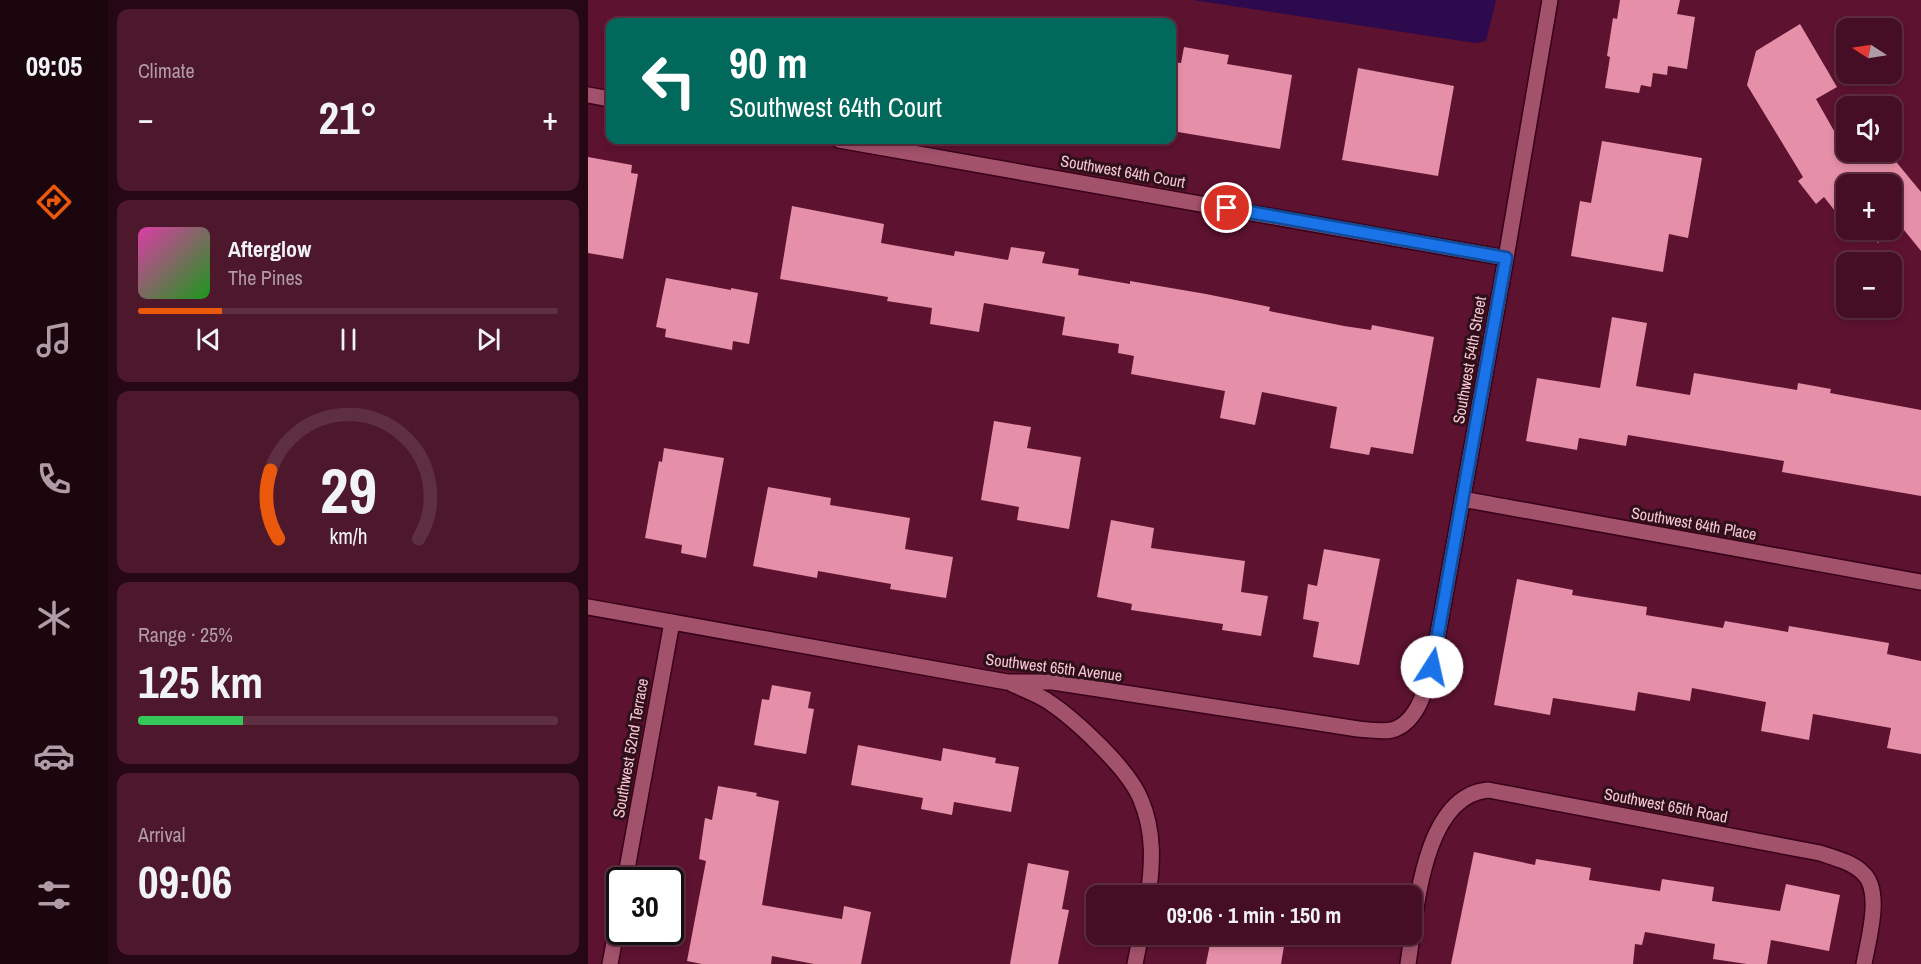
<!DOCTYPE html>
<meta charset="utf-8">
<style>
:root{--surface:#460e24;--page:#4d172c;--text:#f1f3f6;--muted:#b09ca6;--line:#5e2e41;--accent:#ea580c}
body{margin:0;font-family:"Archivo Narrow",sans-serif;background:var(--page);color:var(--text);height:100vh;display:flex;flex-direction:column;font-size:22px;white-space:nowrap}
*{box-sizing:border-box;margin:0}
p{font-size:20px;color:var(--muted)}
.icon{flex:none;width:33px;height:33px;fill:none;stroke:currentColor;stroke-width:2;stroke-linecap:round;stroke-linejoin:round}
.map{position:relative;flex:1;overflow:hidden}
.side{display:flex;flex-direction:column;gap:9px;padding:9px;background:#260814;width:480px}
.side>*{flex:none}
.banner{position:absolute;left:18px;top:18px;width:570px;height:126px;border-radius:12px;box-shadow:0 3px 9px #0003,0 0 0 2px var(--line);background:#00695c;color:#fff;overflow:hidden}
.needle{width:39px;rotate:282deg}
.tools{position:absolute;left:1248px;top:18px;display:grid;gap:12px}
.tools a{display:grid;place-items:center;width:66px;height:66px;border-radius:12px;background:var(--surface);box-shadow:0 3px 9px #0003,0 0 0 2px var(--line);font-size:30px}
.speed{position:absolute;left:18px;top:867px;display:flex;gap:12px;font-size:30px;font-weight:700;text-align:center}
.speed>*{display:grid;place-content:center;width:78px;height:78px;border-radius:50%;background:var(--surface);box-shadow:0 3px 9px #0003,0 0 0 2px var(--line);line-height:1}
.speed .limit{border:3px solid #111;border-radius:9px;background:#fff;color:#111}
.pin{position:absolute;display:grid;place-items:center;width:51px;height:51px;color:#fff;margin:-26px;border:3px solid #fff;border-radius:50%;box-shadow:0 2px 6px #0007}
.me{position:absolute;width:66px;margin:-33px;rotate:10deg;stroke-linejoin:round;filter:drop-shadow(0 0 4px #0008)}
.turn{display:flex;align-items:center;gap:21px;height:126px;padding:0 24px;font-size:27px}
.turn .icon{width:78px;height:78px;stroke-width:2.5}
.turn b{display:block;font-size:42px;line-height:51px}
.big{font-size:45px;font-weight:700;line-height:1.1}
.side .widget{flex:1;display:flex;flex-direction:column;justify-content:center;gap:9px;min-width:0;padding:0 21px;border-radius:12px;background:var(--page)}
.side .dial{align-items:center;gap:0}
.dial svg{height:156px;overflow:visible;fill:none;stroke:var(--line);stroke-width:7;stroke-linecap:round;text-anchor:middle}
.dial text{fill:var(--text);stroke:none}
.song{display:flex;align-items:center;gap:18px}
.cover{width:72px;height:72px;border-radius:9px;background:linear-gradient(135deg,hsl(320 70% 55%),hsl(120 70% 35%))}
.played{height:6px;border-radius:3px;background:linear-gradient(90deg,var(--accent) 20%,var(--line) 20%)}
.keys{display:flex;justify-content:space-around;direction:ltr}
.heat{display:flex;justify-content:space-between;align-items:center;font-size:33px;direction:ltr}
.charge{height:9px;border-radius:4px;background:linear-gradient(90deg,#34c759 25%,var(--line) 0)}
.trip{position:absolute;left:498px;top:885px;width:336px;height:60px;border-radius:12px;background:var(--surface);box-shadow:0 3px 9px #0003,0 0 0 2px var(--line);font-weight:700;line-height:60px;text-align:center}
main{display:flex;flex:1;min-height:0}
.tabs{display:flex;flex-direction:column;width:108px;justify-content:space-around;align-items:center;background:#1c060e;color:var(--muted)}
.tabs .icon{width:42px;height:42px}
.tabs .on{color:var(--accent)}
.tabs b{font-size:27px;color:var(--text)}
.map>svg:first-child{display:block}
</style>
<main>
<nav class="tabs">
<b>09:05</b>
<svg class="icon on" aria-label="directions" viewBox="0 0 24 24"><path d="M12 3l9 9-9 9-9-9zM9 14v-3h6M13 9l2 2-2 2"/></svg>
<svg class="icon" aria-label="music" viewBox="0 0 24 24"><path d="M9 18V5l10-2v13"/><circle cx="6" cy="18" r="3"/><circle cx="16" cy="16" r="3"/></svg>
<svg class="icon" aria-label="phone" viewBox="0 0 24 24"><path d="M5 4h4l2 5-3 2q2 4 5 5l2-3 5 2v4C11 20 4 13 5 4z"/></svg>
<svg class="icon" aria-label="climate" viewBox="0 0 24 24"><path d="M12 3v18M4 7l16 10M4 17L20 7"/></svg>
<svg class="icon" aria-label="car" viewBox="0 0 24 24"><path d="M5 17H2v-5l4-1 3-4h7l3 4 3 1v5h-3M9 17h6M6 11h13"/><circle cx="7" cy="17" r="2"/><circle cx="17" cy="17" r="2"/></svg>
<svg class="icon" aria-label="filters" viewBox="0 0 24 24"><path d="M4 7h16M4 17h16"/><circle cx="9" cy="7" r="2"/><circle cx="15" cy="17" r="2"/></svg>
</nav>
<section class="side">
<div class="widget"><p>Climate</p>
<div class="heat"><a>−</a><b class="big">21°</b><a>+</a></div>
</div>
<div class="widget">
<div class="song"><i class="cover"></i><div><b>Afterglow</b><p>The Pines</p></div></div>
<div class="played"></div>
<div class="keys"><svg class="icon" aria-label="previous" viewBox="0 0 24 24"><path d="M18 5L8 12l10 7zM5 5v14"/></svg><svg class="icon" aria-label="pause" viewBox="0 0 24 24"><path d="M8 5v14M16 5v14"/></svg><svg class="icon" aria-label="next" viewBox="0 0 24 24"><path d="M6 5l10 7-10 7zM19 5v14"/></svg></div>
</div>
<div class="widget dial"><svg viewBox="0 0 100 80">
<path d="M14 69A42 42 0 1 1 86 69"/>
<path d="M14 69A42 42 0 0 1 10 34" stroke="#ea580c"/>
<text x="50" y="56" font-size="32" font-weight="700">29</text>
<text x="50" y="72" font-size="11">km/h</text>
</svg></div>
<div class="widget"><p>Range · 25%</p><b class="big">125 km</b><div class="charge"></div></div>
<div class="widget"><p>Arrival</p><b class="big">09:06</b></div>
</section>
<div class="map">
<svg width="1333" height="964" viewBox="0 0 1333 964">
<rect width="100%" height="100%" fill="#5d1230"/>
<path fill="#2d094e" d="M 605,0 L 908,0 L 898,41 L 887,43 Z"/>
<path fill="#e68fa8" d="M 1032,0 L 1092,0 L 1089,14 L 1107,17 L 1099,69 L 1080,66 L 1079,75 L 1065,73 L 1063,87 L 1053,85 L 1051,93 L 1017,88 L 1022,57 L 1019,56 L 1025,18 L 1029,19 Z
M 1212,24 L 1249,87 L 1228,99 L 1258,152 L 1300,152 L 1333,192 L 1333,251 L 1312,225 L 1290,243 L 1280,230 L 1304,230 L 1304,184 L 1258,184 L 1258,225 L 1236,197 L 1228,204 L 1210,181 L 1215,177 L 1159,85 L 1168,51 Z
M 596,47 L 641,55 L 639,64 L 704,75 L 692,149 L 584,131 L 584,62 L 593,63 Z
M 770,68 L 866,86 L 850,176 L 754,160 Z
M 1014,141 L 1114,158 L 1100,238 L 1081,234 L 1075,272 L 983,256 L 992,201 L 1003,203 Z
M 0,157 L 44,165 L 43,173 L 50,174 L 35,259 L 0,253 Z
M 204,206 L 296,224 L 293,243 L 366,256 L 367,251 L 420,260 L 423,247 L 457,252 L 454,263 L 491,269 L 490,275 L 542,284 L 542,281 L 618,294 L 682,307 L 681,311 L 756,326 L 783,330 L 784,325 L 846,337 L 825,454 L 783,447 L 781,455 L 742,448 L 749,407 L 674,392 L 667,425 L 632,418 L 637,391 L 543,374 L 546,356 L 530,353 L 531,344 L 474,335 L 477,317 L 396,303 L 391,332 L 342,324 L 344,308 L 299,301 L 300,297 L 192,279 Z
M 78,278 L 143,290 L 143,288 L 170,293 L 161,344 L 145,341 L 144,350 L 77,337 L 78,329 L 68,327 Z
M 1024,317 L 1059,323 L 1048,386 L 1102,395 L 1106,373 L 1209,390 L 1210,383 L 1243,389 L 1242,393 L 1333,410 L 1333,496 L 1194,472 L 1196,461 L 1040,435 L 1038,446 L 991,438 L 989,450 L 938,441 L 949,378 L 1012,388 Z
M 406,421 L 443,427 L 439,448 L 493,457 L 481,529 L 429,520 L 431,507 L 393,500 Z
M 76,448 L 136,458 L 118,558 L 93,553 L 94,545 L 57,538 L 71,461 L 74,462 Z
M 180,487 L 243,498 L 242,505 L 322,518 L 317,549 L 365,557 L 358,598 L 302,589 L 303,584 L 230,571 L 229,578 L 165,566 Z
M 523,520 L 566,528 L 563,548 L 657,561 L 653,592 L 680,596 L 673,636 L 634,630 L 635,624 L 543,610 L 544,604 L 509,597 Z
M 736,549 L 792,559 L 771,665 L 725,657 L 731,622 L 715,619 L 720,584 L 729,586 Z
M 929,579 L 985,590 L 984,595 L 1059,607 L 1058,615 L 1135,628 L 1137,621 L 1200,632 L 1201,626 L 1301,643 L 1299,654 L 1333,661 L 1333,754 L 1299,748 L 1303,728 L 1225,714 L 1221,740 L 1173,731 L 1178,702 L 1104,688 L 1102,701 L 1050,692 L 1047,711 L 965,698 L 962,715 L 906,705 Z
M 184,685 L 223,692 L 220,708 L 226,709 L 218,754 L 166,745 L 174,699 L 181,700 Z
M 270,745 L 353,761 L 355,748 L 408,758 L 407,763 L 431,767 L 423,812 L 366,802 L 364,815 L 333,809 L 335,798 L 263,785 Z
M 130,786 L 169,793 L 168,796 L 191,801 L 174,905 L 254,919 L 256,906 L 283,912 L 273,964 L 226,964 L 184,956 L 183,964 L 114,964 L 99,961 L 118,861 L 111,859 L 117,818 L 124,820 Z
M 886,852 L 947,865 L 948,859 L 1003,868 L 1001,880 L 1072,891 L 1074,879 L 1126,887 L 1124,901 L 1192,911 L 1198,884 L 1252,895 L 1241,951 L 1183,940 L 1179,964 L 1159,964 L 1125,959 L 1127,944 L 1057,932 L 1054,945 L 1047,944 L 1045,964 L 863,964 Z
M 440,863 L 481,871 L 474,909 L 481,910 L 470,964 L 422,964 Z
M 624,934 L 698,934 L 693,964 L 618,964 Z"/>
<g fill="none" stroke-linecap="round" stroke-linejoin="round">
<g stroke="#390119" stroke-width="18">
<path id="street" d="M 0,95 L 22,99
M 251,140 L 918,258
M 874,499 L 1333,582
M 0,607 L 419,682 L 465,682 L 770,729 C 781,730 793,732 804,730 C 829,723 838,689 844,667 L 918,258 L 962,0
M 424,684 C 435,689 448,694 458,700 C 486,718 541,769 553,800 C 566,831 565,863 560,896
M 37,880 L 84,622
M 22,964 L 32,910
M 547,964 L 553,934
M 820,964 C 828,914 834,796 900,790 L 1232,853 C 1247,858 1264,862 1275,873 C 1295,891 1280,940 1276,964"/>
</g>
<use href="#street" stroke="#a3526b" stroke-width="15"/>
</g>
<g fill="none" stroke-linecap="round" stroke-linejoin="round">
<g stroke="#114b97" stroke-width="15">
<path id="route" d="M 639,208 L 918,258 L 844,667"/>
</g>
<use href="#route" stroke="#1a73e8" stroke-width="10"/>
</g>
<g text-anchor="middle" stroke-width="6" stroke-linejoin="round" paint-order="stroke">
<g font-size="16" fill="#f6c7d3" stroke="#2f0f1a">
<text transform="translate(535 171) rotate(10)" y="6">Southwest 64th Court</text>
<text transform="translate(881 360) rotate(-80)" y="6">Southwest 54th Street</text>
<text transform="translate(1106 523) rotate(10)" y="6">Southwest 64th Place</text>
<text transform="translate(466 667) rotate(7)" y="6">Southwest 65th Avenue</text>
<text transform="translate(42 748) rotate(-80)" y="6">Southwest 52nd Terrace</text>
<text transform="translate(1078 805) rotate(11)" y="6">Southwest 65th Road</text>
</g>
</g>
</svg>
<div class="tools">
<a><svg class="needle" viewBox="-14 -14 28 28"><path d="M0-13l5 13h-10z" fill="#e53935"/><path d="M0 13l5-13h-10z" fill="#b09ca6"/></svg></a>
<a><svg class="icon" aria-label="sound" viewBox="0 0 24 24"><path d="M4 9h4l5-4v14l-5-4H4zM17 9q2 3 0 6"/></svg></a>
<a>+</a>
<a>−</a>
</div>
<div class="speed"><div class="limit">30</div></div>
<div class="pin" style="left:639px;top:208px;background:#d93025"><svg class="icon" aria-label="arrive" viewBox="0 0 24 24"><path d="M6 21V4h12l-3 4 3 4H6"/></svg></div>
<svg class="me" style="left:844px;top:667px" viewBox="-20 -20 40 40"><circle r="19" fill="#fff"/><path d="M0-13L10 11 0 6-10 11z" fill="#1a73e8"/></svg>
<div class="trip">09:06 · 1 min · 150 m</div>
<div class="banner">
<div class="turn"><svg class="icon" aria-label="left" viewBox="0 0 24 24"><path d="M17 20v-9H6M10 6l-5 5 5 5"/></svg><div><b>90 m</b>Southwest 64th Court</div></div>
</div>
</div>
</main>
